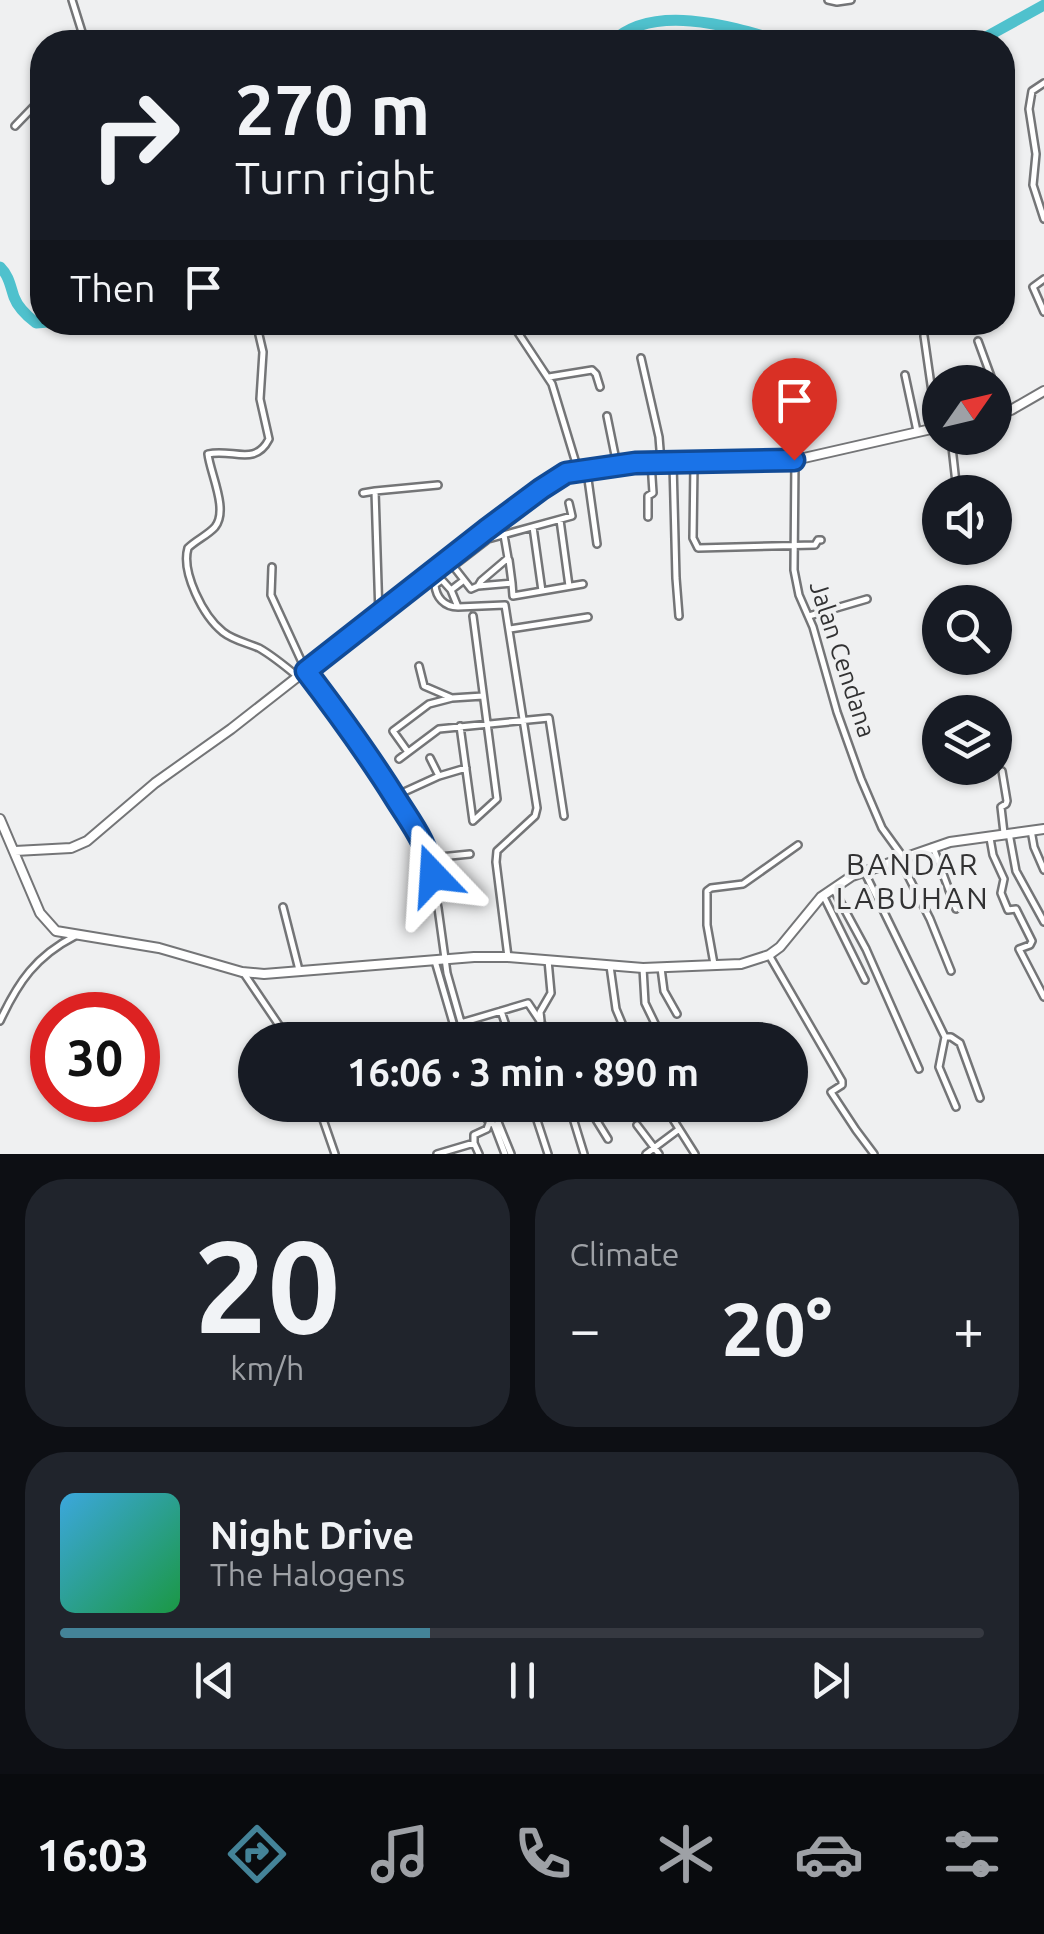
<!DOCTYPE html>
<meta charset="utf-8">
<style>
:root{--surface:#171b24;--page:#20242c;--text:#f1f3f6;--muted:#9ea1a6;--line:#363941;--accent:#448398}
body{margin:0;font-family:Ubuntu,sans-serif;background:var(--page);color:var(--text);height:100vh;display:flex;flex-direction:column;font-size:38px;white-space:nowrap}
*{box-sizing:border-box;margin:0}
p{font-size:32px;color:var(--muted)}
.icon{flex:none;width:55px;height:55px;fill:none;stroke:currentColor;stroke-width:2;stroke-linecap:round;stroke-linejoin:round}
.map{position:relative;height:1154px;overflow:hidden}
.side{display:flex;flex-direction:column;gap:25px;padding:25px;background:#0d0f14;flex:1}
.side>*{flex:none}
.banner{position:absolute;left:30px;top:30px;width:985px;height:305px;border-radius:40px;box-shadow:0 2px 8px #0004;background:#171b24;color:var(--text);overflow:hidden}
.needle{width:65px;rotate:56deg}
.fabs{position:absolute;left:922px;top:365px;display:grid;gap:20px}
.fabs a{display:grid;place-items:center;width:90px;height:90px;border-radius:50%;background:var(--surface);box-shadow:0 2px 8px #0004;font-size:50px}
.speed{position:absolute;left:30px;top:992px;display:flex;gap:20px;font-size:50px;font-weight:700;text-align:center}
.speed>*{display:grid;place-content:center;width:130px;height:130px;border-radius:50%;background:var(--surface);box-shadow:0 2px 8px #0004;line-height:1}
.speed .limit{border:15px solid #d22;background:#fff;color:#111}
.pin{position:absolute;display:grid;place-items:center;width:85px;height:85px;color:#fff;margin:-102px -42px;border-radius:50% 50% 50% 0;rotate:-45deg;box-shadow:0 0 10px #0007}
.pin .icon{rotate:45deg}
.me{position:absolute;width:110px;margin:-55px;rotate:340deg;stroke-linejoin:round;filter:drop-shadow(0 0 8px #0008)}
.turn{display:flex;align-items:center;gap:35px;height:210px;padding:0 40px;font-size:45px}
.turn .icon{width:130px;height:130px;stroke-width:2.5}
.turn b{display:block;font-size:70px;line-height:85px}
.then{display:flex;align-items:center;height:95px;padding:0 40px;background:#0003;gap:20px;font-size:38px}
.big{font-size:75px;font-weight:700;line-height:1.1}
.side .tile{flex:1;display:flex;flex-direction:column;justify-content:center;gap:15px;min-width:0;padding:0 35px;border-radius:40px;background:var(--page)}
.side .dial{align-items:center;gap:0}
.dial b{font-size:130px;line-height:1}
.song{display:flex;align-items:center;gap:30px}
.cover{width:120px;height:120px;border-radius:15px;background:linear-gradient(135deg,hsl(200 70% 55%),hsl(140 70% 35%))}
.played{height:10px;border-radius:5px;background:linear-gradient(90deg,var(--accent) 40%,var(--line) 40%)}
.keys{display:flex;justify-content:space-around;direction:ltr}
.heat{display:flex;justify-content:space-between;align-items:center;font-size:55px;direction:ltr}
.side .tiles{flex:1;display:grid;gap:25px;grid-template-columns:1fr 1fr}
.tile:last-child{grid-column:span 2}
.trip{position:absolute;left:238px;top:1022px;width:570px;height:100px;border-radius:50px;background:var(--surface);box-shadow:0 2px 8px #0004;font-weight:700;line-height:100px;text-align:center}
.tabs{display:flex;height:160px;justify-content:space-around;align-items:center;background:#090b0e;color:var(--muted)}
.tabs .icon{width:70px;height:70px}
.tabs .on{color:var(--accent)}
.tabs b{font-size:45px;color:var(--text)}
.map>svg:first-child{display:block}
</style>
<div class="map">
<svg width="1044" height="1154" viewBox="0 0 1044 1154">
<rect width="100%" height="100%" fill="#eff0f1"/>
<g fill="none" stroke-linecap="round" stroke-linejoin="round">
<path stroke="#4fc1cd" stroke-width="11" d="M 612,42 C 654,1 736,28 784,42
M 977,42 L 1044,5
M 0,267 C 9,276 10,285 14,297 C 18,308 27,316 36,323 L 48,322"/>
<g stroke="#747577" stroke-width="10">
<path id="street" d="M 72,0 L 82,32 L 81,42
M 828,0 L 837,2 L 851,0
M 67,42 L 80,33
M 109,42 L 114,40
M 1044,83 L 1032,91 L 1029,109 L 1036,154 L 1033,185 L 1044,219
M 15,126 L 42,98
M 39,142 L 42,137
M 1044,279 L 1033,287 L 1044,312
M 256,322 L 263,352 L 260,399 L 269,439 C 255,467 232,448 208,454 C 210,473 229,510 215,527 C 208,535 196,540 188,548 C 181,572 203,616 223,632 C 233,640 247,643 259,648 C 273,656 285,666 297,676
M 511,322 L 552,384 L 578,470
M 924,336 L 937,427
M 978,341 L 993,382
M 641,358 L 659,437 L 661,462
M 905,375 L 917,431
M 549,377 L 592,370 L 596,374 L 600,387
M 995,389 L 1003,412
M 607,416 L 617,465
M 951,438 L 957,492
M 795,460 L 794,570 L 799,595 L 813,627 L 837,712 L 861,779 L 882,828 L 903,857
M 673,463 L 676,578 L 679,616
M 694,463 L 693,538 L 698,548 L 815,545 L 818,540 L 821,540
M 587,472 L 597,544
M 363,493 L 375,491
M 648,517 L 648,496 L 653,493 L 651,462
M 560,520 L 569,586
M 533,527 L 542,591
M 272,567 L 271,595 L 306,671 L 368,753 L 426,847 L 438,908 L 447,973 L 466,1040
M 464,580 L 471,589 L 478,586 L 481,581 L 508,558 L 504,535
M 512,583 L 513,596 L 583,584
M 478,586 L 512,583 L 509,560
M 451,590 L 464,580 L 453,566 L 488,539 L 572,516 L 569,503
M 458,607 L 451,590 L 442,580 L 435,585 C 436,597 444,607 458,607 L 505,605 L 537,808 L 535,816 L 497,851 L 496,862 L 508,957
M 379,615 L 375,491 L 438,485
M 809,616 L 867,599
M 510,629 L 588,617
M 419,666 L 424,686 L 452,698
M 460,726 L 473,821
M 408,752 L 393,731 L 429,704 L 452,698 L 483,696
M 430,758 L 439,776
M 399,759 L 439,729 L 549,718 L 564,816
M 1002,771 L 1007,801 L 1006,804 L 1001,807 L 1004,833
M 404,792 L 439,776 L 466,768
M 473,821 L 497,799 L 473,616
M 1031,830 L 1034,847 L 1044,870
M 1009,833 L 1016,871 L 1044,922
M 990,838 L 993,855 L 1004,879 L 1001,893 L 1008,910 L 1016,909 L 1032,941 L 1030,945 L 1019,949 L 1044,997
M 933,847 L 956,909
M 430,858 L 470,854
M 899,858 L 930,919 L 951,971
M 864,871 L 945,1037 L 939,1067 L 956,1107
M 834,890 L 866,949 L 919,1069
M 823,895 L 865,980
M 283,907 L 299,970
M 769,955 L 842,1081 L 842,1085 L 831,1092 L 856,1130 L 874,1154
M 435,961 L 458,1040
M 714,964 L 707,925 L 707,891 L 711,888 L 743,884 L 798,845
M 610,966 L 616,1009 L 629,1040
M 643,968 L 645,1003 L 663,1040
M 661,968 L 664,991 L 677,1014
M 243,972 L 289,1040
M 501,1011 L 511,1040
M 0,1021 C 18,982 36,956 75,936
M 541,1021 L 540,1012 L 551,993 L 548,960
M 454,1025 L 528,1003 L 542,1024 L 547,1040
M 945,1037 L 951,1037 L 960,1043 L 980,1098
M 318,1105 L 335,1154
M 477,1105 L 483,1116 L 494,1125 L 505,1154
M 484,1105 L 498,1122 L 511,1154
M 569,1105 L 584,1154
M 587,1105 L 608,1139
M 664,1105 L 695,1154
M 706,1105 L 715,1117
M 533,1108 L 548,1154
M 637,1125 L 659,1154
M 474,1143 L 474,1135 L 487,1129 L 490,1121 L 495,1118 L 538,1105
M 437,1154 L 474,1143 L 479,1154
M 646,1154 L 678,1130"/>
</g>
<g stroke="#747577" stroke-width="12">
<path id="secondary" d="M 995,414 L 1011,410 L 1044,391
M 0,819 L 40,913 L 56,931 L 159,948 L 242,972 L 264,974 L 474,957 L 508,957 L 643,968 L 741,964 L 769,955 L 780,947 L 821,897 L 852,876 L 950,842 L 1044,829
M 15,851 L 71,848 L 87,841 L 155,783 L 231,729 L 485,530 L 541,489 L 567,473 L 635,463 L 795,460 L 940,427"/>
</g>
<use href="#street" stroke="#fff" stroke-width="5"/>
<use href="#secondary" stroke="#fff" stroke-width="8"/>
</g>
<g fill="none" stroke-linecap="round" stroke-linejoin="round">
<g stroke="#114b97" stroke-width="25">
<path id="route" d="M 433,875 C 427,843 413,826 396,799 C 368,754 338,713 306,671 L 486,530 L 541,489 L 566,473 L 635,463 L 794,460"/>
</g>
<use href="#route" stroke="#1a73e8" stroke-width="18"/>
</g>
<g text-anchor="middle" stroke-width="8" stroke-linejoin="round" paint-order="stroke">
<g font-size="25" fill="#323233" stroke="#eff0f1">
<text transform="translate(843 659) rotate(72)" y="9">Jalan Cendana</text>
</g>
<g font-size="30" letter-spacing="2.5" fill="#323233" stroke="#eff0f1">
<text x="913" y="875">BANDAR<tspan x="913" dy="34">LABUHAN</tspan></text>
</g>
</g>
</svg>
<div class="fabs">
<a><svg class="needle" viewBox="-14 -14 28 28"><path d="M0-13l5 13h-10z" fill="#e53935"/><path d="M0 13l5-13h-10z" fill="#9ea1a6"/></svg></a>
<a><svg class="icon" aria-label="sound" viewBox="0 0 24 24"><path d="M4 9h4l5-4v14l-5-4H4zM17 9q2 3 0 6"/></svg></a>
<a><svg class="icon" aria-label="search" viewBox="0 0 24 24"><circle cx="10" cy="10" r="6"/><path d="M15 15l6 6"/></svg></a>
<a><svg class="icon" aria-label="layers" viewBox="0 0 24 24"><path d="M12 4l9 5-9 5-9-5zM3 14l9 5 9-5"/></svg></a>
</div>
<div class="speed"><div class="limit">30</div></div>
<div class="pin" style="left:794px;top:460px;background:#d93025"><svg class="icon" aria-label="arrive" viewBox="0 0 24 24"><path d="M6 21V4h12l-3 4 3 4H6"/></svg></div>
<svg class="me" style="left:433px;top:875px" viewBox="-20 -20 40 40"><path d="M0-17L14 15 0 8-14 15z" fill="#1a73e8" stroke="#fff" stroke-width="4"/></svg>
<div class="trip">16:06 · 3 min · 890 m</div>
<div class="banner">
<div class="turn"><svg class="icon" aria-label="right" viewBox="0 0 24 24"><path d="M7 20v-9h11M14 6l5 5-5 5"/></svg><div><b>270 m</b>Turn right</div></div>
<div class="then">Then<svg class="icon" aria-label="arrive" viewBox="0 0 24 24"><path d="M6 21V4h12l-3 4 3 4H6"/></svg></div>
</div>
</div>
<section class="side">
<div class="tiles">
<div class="tile dial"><b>20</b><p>km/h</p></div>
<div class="tile"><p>Climate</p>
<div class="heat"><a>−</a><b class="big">20°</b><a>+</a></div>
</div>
<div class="tile">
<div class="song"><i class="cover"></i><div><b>Night Drive</b><p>The Halogens</p></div></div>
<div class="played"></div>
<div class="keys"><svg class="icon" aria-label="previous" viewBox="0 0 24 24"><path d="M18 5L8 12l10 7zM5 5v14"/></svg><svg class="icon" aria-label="pause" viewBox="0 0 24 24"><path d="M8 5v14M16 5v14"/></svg><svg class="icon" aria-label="next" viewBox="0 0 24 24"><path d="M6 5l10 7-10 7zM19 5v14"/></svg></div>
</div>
</div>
</section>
<nav class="tabs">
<b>16:03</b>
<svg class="icon on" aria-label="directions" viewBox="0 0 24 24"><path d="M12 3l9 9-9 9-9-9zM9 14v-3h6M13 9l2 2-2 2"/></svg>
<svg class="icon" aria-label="music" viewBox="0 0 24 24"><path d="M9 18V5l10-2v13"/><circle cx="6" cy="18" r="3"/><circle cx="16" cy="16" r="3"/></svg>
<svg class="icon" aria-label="phone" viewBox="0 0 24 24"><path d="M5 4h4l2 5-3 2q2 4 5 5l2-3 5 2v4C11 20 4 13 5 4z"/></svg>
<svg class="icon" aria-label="climate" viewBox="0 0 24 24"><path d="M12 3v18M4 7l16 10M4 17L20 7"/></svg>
<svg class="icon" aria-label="car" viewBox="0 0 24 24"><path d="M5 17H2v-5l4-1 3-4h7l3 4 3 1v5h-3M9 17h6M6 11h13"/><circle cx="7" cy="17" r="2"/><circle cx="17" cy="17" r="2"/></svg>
<svg class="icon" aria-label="filters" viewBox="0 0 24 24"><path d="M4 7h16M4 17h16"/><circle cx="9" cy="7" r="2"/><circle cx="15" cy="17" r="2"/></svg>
</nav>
